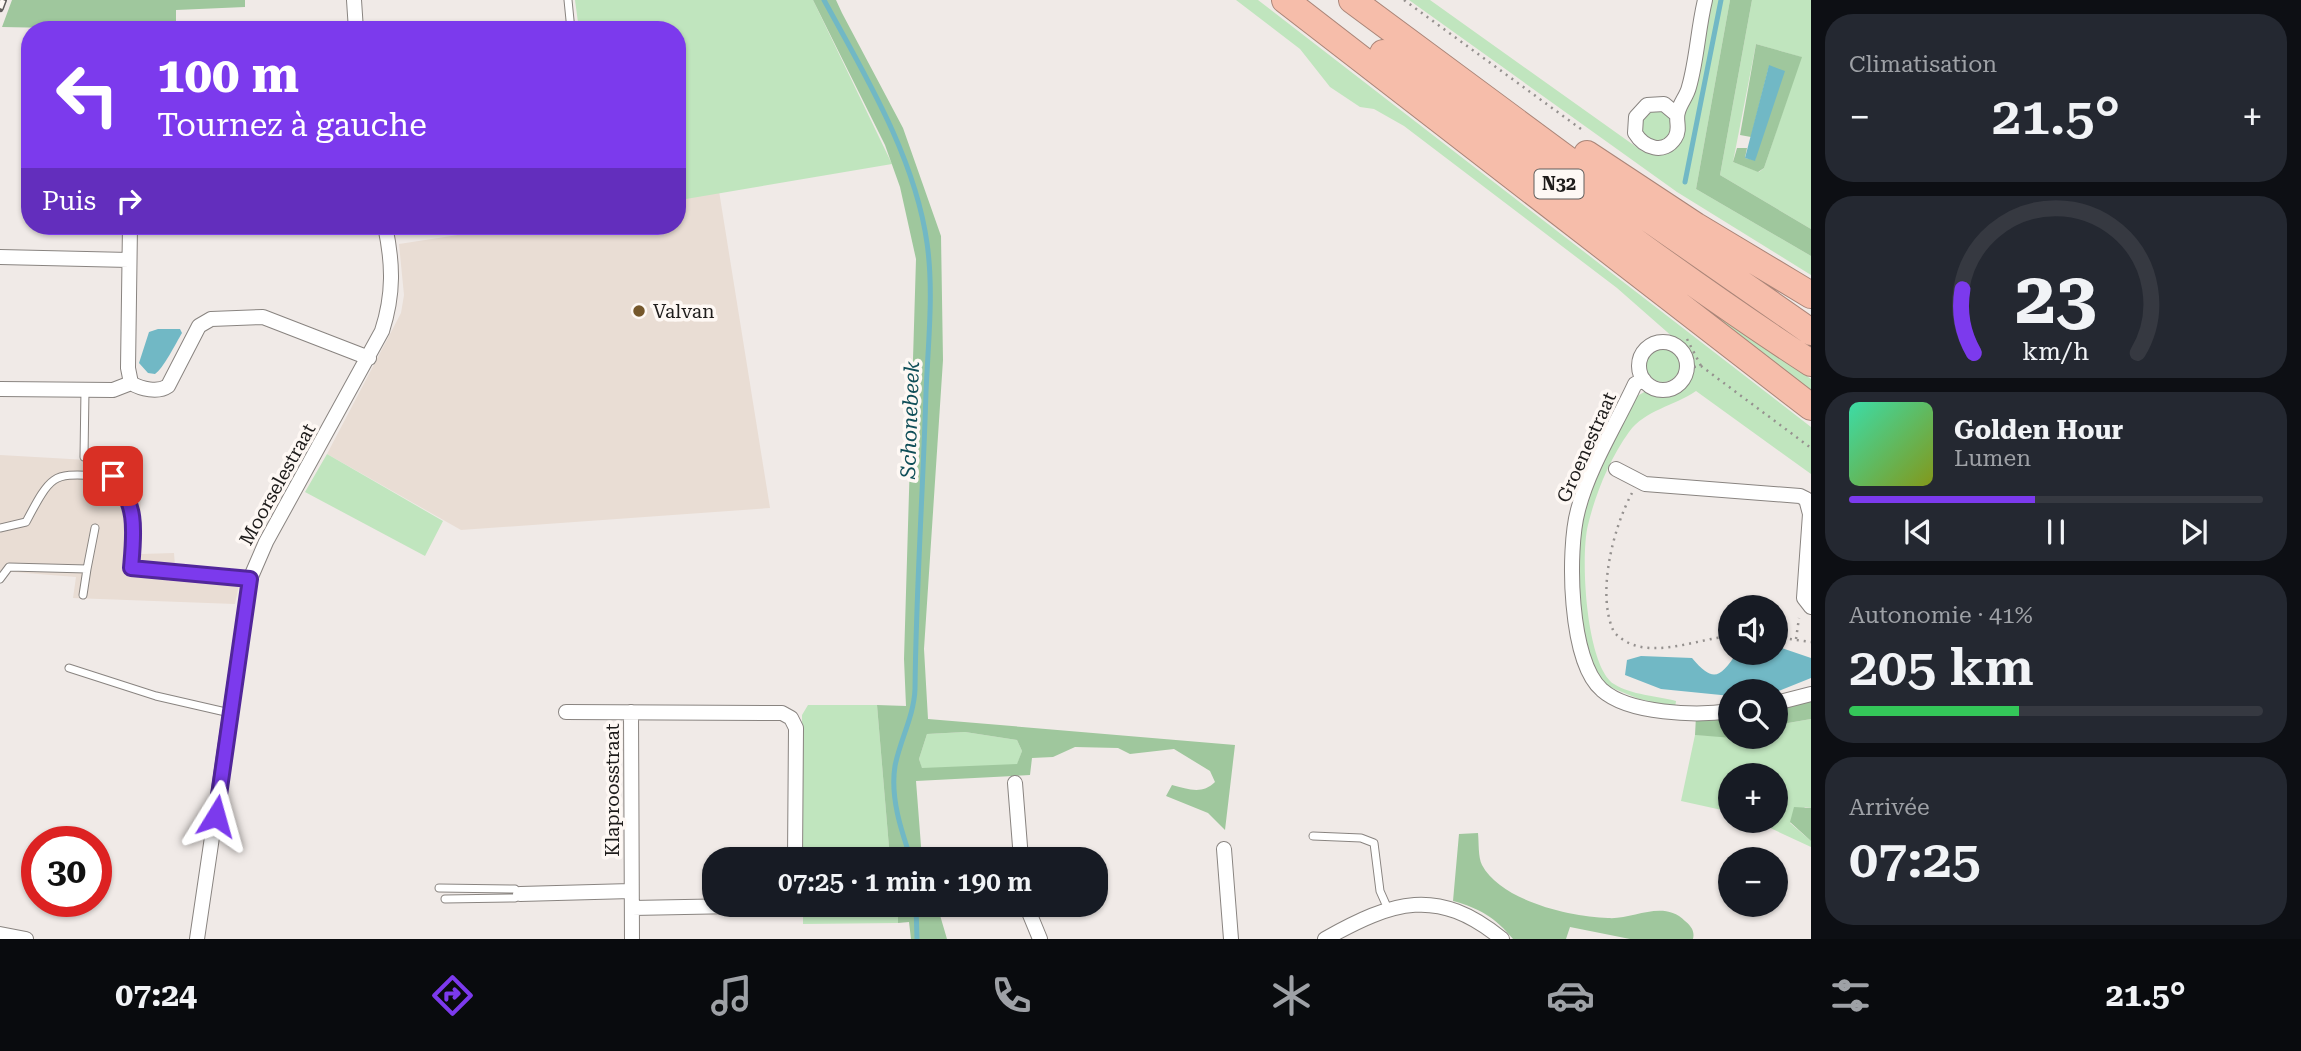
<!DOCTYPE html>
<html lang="fr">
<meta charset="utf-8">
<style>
:root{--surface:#171b24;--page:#242831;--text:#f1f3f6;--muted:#9ea1a6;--line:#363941;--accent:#7c3aed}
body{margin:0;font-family:"Roboto Serif",serif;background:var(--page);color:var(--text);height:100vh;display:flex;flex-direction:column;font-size:26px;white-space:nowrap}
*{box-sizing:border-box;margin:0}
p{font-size:23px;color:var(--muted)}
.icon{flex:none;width:38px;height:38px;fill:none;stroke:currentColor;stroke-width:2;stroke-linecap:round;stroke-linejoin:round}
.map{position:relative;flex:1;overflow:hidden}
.panel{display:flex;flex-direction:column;gap:14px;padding:14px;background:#0d0f14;width:490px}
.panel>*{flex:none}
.banner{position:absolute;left:21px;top:21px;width:665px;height:214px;border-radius:28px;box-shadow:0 2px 5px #0004;background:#7c3aed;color:#fff;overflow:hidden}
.fabs{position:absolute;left:1718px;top:595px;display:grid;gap:14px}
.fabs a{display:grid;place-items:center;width:70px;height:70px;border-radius:50%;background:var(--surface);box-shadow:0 2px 5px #0004;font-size:35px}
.speed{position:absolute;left:21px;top:826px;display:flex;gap:14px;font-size:35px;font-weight:700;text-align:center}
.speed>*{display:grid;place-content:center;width:91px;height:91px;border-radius:50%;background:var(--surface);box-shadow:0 2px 5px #0004;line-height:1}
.speed .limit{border:10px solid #d22;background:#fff;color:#111}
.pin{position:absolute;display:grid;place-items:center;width:60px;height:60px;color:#fff;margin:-30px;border-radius:14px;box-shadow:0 4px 10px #0006}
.me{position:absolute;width:77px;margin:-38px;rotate:8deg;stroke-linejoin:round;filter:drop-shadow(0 0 5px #0008)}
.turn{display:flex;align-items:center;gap:24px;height:147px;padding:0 21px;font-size:32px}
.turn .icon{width:91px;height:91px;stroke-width:2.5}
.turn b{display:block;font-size:49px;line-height:60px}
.then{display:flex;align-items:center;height:66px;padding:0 21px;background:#0003;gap:14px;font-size:26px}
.big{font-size:52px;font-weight:600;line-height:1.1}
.panel .widget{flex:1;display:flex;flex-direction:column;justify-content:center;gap:10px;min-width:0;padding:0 24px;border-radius:28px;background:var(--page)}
.panel .dial{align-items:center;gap:0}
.dial svg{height:182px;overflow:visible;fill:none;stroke:var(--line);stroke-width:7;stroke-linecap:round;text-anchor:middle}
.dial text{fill:var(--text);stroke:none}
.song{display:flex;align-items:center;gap:21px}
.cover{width:84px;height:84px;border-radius:10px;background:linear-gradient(135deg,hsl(160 70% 55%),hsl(70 70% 35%))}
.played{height:7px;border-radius:4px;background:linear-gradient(90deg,var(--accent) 45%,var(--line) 45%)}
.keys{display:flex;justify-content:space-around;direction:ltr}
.heat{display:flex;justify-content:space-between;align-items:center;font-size:38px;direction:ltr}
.charge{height:10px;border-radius:5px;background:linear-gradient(90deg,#34c759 41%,var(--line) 0)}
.trip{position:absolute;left:702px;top:847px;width:406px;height:70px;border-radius:28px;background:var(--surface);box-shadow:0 2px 5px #0004;font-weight:600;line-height:70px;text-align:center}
.menu{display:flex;height:112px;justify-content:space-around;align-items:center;background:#090b0e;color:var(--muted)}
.menu .icon{width:49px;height:49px}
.menu .on{color:var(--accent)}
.menu b{font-size:32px;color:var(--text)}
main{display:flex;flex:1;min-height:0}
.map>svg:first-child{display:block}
</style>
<main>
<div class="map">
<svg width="1811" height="939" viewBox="0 0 1811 939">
<rect width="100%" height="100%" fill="#f0eae7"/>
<path fill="#e9ddd4" d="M 719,191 L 770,508 L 461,530 L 327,454 L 401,313 L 404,295 L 399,244 L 517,226 L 677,226 L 677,200 Z
M 0,455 L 140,463 L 141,554 L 174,553 L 175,566 L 242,571 L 235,604 L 73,598 L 76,577 L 0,571 Z"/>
<path fill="#c0e5be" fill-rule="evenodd" d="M 575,0 L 813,0 L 892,164 L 680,200 L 677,149 L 681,114 L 677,98 L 677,30 L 579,30 Z
M 1236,0 L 1258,0 L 1811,427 L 1811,474 L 1696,391 C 1674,406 1645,410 1629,432 C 1610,458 1595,495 1588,525 C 1580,556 1586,666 1614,684 C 1631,695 1657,696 1676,701 L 1675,708 L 1639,699 L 1600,683 C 1578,631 1566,564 1582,508 C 1591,475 1617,432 1632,399 L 1646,391 C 1671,397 1688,389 1692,363 L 1683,346 L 1617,288 L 1404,126 L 1374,109 L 1360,107 L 1330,87 L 1300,49 Z
M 1409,0 L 1430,0 L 1642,151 L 1651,154 L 1678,146 L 1710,0 L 1730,0 L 1696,189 L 1811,256 L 1811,275 L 1677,192 Z
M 1752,0 L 1811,0 L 1811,229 L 1720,175 ZM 1756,44 L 1801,57 L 1764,168 L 1759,172 L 1733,162 Z
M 1654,109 L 1669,113 L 1675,128 L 1663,144 L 1643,138 L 1639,123 Z
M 1653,269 L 1811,379 L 1811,398 Z
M1646 365a17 17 0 1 1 34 0a17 17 0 1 1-34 0Z
M 327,454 L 443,521 L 425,556 L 305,492 Z
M 808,705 L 877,705 L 890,859 L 803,859 L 802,715 Z
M 1811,719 L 1811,808 L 1805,807 L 1790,823 L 1811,841 L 1811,847 L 1755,821 L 1776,821 L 1776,775 L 1731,775 L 1731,812 L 1681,801 L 1695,735 L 1776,737 L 1776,725 Z
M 965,732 L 1017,740 L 1022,751 L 1017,765 L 922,769 L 919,759 L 927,734 Z
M 803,905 L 898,905 L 898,923 L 803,924 Z"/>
<path fill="#9fc79d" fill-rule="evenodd" d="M 12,0 L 245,0 L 245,7 L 176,10 L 176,30 L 154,30 L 2,27 Z
M 813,0 L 836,0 L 842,13 L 903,128 L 941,236 L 943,360 L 924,649 L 928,719 L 1235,745 L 1225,830 L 1208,813 L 1166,796 L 1172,785 C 1188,789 1202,795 1215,782 L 1210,771 L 1174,749 L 1130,754 L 1118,748 L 1075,747 L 1053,757 L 1032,758 L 1030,775 L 916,781 L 922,859 L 890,859 L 877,705 L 906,706 L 904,659 L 916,259 L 900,187 L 885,145 ZM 965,732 L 1017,740 L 1022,751 L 1017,764 L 922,768 L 919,759 L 927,734 Z
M 1730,0 L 1752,0 L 1720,175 L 1811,229 L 1811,256 L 1696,189 Z
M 1756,44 L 1802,57 L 1764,168 L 1758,172 L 1733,162 L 1737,148 L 1747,148 L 1745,158 L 1755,160 L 1769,66 L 1751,137 L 1740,135 Z
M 1811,701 L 1811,719 L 1776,725 L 1776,711 Z
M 1731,715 L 1731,737 L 1736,737 L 1733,738 L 1695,735 L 1696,716 Z
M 1794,807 L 1811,808 L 1811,841 L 1790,822 Z
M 1478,833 C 1479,843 1478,857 1482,865 C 1501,901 1571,917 1608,918 C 1633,920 1663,899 1685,921 C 1691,926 1695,931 1693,939 L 1630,939 L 1570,927 L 1566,939 L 1513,939 C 1496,918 1479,908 1453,901 L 1459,834 Z
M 898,905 L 937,905 L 947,939 L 911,939 L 909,922 L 898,923 Z"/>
<path fill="#71b8c5" d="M 1769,65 L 1785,71 L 1755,161 L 1745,158 Z
M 158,329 L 180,329 L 182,333 C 176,343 163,369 155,374 L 148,373 L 139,363 L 149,332 Z
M 1776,646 L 1811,658 L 1811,678 L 1776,692 L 1731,691 L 1731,696 L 1661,689 L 1625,675 L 1627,660 L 1641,656 L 1692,658 C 1714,684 1720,677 1737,653 L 1776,653 Z"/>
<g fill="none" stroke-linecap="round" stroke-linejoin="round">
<path stroke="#71b8c5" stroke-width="5" d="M 824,0 C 865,75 915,157 927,243 C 934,291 928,344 926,392 C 923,491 916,590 915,689 C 914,716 900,740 895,766 C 890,797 901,830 911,859
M 1685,182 L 1721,0
M 916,905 L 917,939"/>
<g stroke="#898480" stroke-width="9">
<path id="lane" d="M 568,0 L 571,30
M 84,457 L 85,390
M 0,528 L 26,522 C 55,467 53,475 113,476 C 139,504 134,533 131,568 L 250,579
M 87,569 L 95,528
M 0,579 L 9,567 L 87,569 L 83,595
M 69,668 L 156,696 L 230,713
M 1313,836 L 1361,838 L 1374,843 L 1380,891 L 1388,909
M 439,888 L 515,889 L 520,894
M 445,899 L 515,898 L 520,894"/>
</g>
<g stroke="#898480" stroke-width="16">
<path id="street" d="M 354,0 L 356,30
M 1676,114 L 1664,104 L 1647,105 L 1636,117 L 1635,133 C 1644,148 1664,155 1675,138 C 1681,129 1675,120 1678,112 C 1680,103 1687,96 1689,87 C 1697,59 1698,29 1705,0
M 130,226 L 128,368 L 131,383 C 141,389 158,393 168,386 L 199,326 L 211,319 L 263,317 L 369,358
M 0,257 L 129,260
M1639 366a24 24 0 1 1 48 0a24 24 0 1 1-48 0Z
M 1644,380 L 1635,384 C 1616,425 1589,467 1578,510 C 1567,550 1569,662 1602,690 C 1629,714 1696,716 1731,711
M 0,389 L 113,390 L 131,383
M 1616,469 L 1645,484 L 1800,496 L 1806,499 L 1810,514 L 1804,598 L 1811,607
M 1776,703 L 1811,694
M 566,712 L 782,713 L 791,718 L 796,728 L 795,859
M 631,712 L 632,939
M 1015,783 L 1021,859
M 1224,849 L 1231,939
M 520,894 L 631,891
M 1026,905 L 1040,939
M 632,908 L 790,905
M 0,934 L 26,939
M 197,939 L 250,579 L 266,542 L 382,331 C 394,294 393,263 385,226
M 1325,939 C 1393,901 1437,886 1502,939"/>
</g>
<g stroke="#aa8578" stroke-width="28">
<path id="highway" d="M 1285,0 L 1811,407
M 1352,0 L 1633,208 L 1811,332
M 1383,53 C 1524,158 1663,267 1811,363
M 1587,154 L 1696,226 L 1811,295"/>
</g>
<path stroke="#95918f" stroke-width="2.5" stroke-dasharray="2 5" stroke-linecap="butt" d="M 1404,0 L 1585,132
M 1687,339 L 1701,366
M 1687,368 L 1701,366 L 1811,448
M 1632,493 C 1613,528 1596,595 1614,632 C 1643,664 1694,639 1731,636
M 1776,637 L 1811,642
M 1796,639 L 1799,618"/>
<use href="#lane" stroke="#fff" stroke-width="7"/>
<use href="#street" stroke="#fff" stroke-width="14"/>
<use href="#highway" stroke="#f6bdaa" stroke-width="26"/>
<g stroke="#605c5b" stroke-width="8">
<path id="rail" d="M 0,8 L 3,0"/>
</g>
<use href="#rail" stroke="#fef8f4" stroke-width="5" stroke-dasharray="16" stroke-linecap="butt"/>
</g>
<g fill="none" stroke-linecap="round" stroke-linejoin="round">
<g stroke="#51269a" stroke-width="18">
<path id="route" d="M 113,476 C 138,504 134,533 131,568 L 250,579 L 216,816"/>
</g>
<use href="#route" stroke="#7c3aed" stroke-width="12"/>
</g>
<circle fill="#75572b" stroke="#fef8f4" stroke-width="2.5" cx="639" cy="311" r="7"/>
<g text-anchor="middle" stroke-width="7" stroke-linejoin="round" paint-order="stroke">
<rect fill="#fef8f4" stroke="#615e5c" stroke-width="2" x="1534.5" y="169.5" width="49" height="29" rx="5"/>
<g font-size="18" font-weight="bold" fill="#1e1c1b">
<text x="1559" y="190">N32</text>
</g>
<g font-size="19" fill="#1e1c1b" stroke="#fef8f4" text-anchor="start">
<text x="653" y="318">Valvan</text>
</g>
<g font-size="19" fill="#1e1c1b" stroke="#fef8f4">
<text transform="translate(1586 447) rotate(-66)" y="7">Groenestraat</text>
<text transform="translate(277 484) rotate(-61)" y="7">Moorselestraat</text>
<text transform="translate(612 790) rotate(-90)" y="7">Klaproosstraat</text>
</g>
<g font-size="21" font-style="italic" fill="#0f4e58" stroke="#fef8f4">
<text transform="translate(910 420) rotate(-88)" y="7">Schonebeek</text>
</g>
</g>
</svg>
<div class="fabs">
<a><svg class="icon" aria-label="sound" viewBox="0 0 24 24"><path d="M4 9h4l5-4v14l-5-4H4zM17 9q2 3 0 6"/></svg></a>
<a><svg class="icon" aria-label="search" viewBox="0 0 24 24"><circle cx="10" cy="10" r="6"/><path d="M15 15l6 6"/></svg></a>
<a>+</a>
<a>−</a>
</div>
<div class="speed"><div class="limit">30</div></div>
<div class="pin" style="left:113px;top:476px;background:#d93025"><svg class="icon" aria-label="arrive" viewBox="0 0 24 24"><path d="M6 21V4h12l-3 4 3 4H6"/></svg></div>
<svg class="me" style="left:216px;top:816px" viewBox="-20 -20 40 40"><path d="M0-17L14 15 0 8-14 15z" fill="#7c3aed" stroke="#fff" stroke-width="4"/></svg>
<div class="trip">07:25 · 1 min · 190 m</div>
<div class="banner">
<div class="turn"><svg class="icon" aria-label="left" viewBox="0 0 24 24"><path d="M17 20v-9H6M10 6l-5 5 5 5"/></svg><div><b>100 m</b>Tournez à gauche</div></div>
<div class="then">Puis<svg class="icon" aria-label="right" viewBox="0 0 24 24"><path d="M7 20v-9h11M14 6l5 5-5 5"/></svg></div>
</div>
</div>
<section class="panel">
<div class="widget"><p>Climatisation</p>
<div class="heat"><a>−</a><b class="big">21.5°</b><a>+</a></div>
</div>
<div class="widget dial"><svg viewBox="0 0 100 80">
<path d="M14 69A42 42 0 1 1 86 69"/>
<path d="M14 69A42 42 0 0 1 9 41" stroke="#7c3aed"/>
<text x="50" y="56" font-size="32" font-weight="700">23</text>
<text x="50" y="72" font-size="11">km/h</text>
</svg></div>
<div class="widget">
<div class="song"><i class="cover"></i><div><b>Golden Hour</b><p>Lumen</p></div></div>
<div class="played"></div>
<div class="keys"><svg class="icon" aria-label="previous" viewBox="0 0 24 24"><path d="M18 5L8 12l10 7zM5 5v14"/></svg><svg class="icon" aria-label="pause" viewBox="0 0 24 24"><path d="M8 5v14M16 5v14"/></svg><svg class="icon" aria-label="next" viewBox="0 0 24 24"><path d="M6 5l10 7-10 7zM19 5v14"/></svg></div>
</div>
<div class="widget"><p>Autonomie · 41%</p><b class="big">205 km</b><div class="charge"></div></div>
<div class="widget"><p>Arrivée</p><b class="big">07:25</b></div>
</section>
</main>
<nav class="menu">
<b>07:24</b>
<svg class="icon on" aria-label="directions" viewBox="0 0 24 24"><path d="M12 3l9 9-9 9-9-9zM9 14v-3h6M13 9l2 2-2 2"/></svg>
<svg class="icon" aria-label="music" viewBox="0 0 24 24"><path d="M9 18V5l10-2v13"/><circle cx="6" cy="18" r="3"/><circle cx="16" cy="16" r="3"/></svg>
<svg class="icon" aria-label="phone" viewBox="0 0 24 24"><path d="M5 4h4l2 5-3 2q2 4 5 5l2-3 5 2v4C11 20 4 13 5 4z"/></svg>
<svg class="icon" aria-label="climate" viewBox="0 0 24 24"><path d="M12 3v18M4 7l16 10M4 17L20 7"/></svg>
<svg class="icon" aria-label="car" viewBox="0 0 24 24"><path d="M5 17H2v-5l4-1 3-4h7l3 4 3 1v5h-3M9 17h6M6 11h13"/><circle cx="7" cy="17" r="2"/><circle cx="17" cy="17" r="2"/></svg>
<svg class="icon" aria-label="filters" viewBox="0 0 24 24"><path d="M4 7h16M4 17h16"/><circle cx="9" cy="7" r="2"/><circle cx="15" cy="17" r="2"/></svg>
<b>21.5°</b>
</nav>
